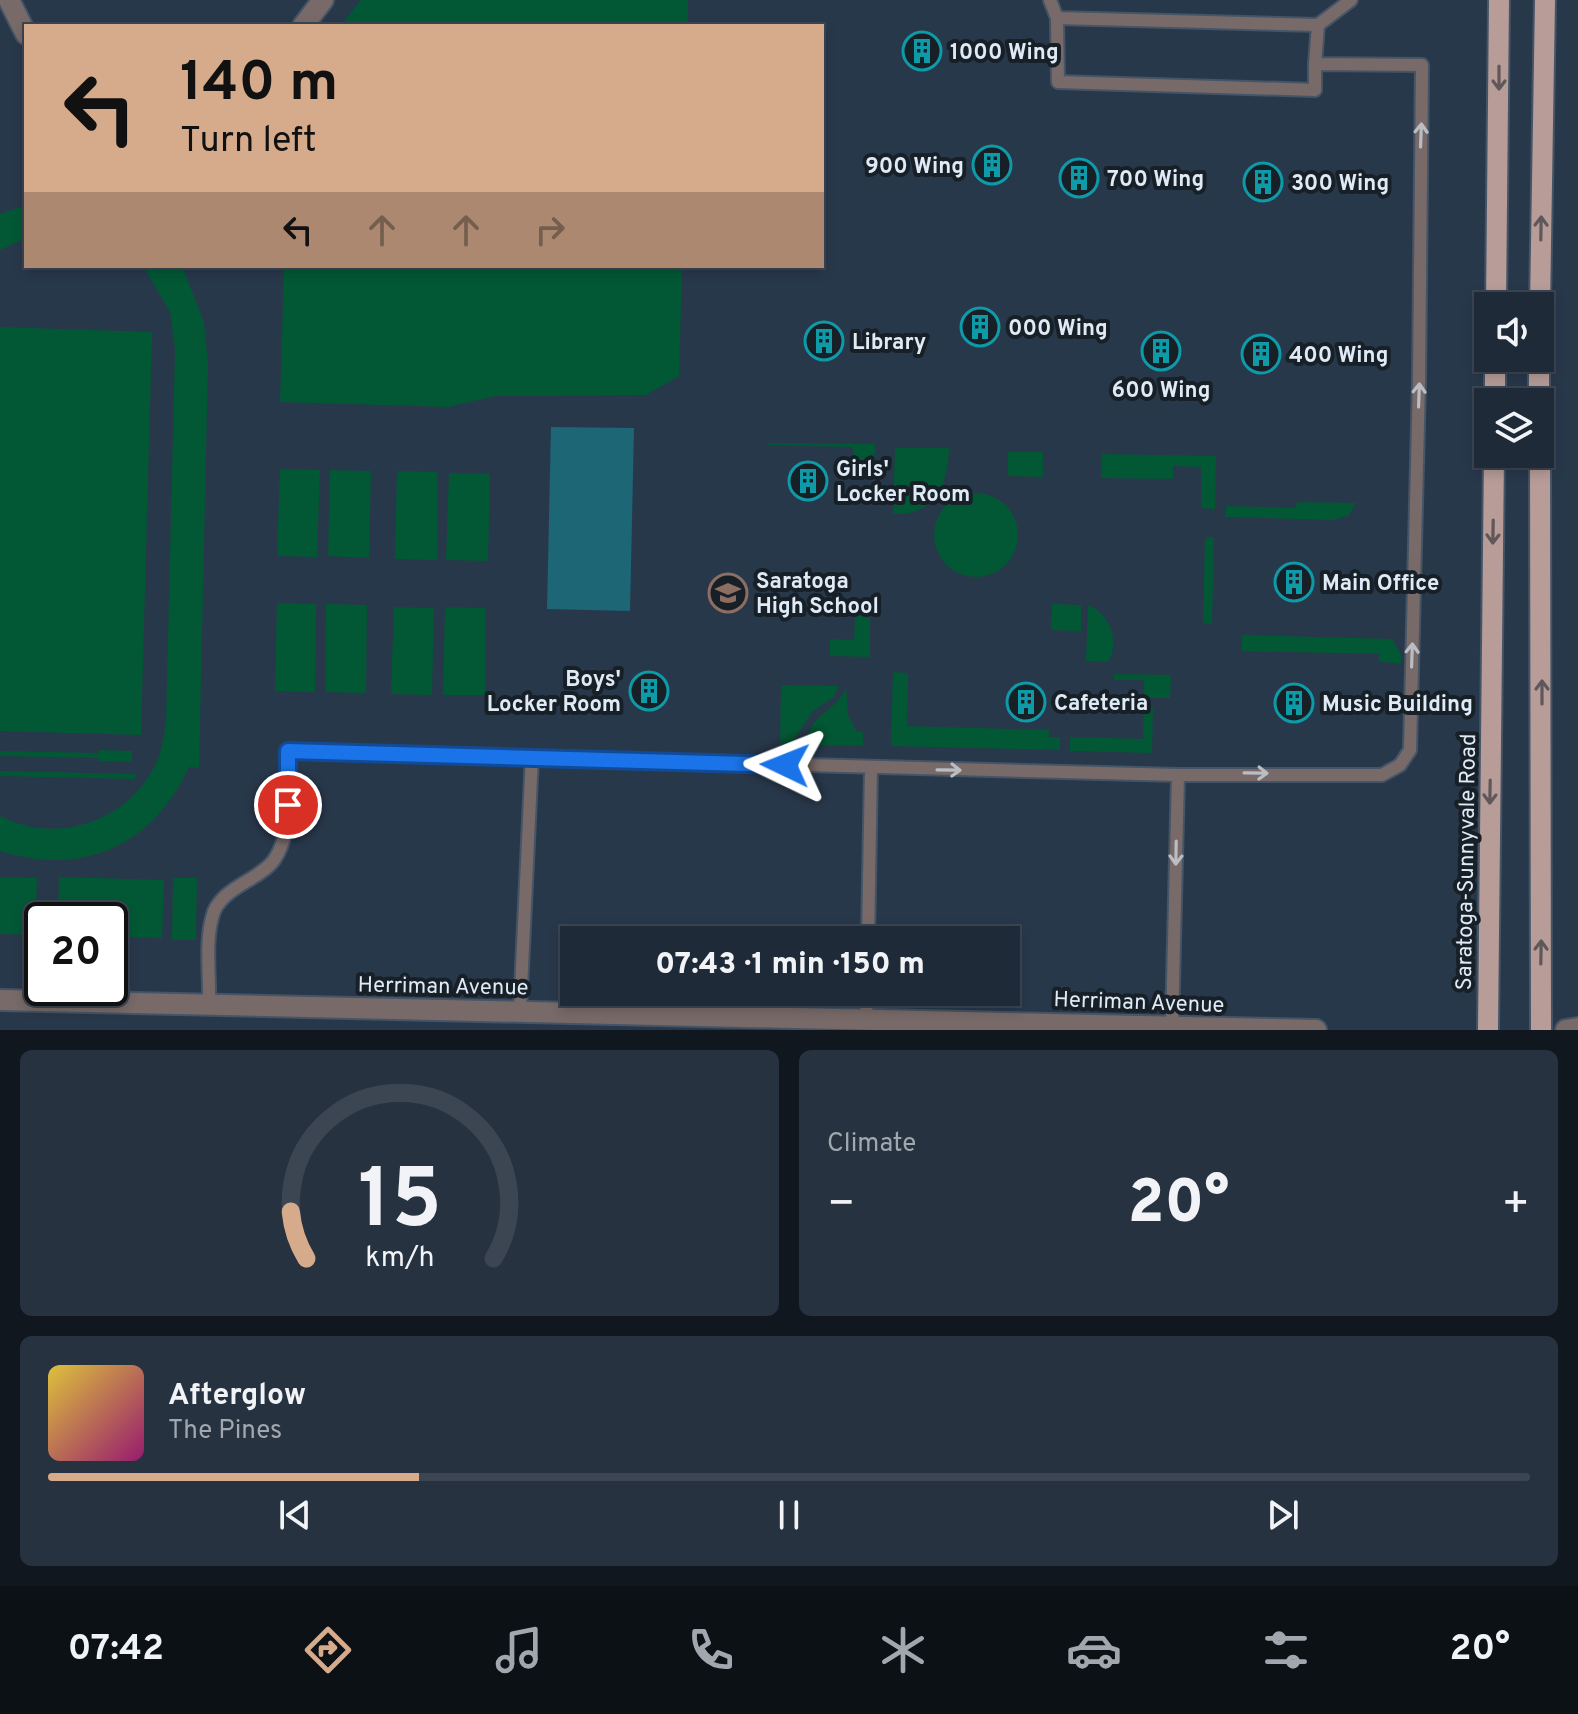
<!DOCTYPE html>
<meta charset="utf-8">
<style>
:root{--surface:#1e2a38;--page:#263240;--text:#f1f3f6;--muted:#a1a7ae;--line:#3c4653;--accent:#d6ab8b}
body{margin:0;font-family:Overpass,sans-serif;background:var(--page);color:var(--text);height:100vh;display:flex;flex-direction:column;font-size:30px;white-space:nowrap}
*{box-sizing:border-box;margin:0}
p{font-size:26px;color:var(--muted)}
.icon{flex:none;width:44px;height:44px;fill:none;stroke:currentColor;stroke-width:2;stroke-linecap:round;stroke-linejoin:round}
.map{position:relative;height:1030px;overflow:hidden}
.sheet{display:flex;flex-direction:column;gap:20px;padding:20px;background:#10171f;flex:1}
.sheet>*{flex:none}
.top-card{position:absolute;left:24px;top:24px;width:800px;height:244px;border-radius:0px;box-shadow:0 4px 12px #0003,0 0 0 2px var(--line);background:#d6ab8b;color:#111;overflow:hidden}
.buttons{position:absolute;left:1474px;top:292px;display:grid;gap:16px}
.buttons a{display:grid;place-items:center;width:80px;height:80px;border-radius:0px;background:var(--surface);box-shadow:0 4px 12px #0003,0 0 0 2px var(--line);font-size:40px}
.speed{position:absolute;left:24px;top:902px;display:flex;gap:16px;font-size:40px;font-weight:700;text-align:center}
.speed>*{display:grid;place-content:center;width:104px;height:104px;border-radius:50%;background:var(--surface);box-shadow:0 4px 12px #0003,0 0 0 2px var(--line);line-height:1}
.speed .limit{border:4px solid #111;border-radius:12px;background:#fff;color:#111}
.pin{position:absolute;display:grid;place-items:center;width:68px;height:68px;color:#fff;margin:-34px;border:4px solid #fff;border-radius:50%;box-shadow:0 2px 8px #0007}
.me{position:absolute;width:88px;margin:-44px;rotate:272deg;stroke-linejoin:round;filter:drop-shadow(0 0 6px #0008)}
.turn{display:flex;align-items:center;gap:28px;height:168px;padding:0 24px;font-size:36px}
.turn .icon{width:104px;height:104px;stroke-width:2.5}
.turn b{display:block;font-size:56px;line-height:68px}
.lanes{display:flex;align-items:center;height:76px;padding:0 24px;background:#0003;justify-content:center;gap:40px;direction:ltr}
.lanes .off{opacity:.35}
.big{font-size:60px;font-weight:800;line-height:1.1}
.sheet .tile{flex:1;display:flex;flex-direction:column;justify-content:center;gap:12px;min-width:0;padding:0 28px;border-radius:12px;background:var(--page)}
.sheet .dial{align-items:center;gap:0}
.dial svg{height:208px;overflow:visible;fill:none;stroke:var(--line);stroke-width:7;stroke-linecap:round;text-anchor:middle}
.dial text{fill:var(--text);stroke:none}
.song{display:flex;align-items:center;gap:24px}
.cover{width:96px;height:96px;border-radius:12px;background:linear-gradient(135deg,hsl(50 70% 55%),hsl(320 70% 35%))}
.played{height:8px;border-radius:4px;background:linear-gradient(90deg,var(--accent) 25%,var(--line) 25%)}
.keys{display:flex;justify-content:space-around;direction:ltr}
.heat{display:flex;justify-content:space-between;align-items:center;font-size:44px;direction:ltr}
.sheet .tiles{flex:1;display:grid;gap:20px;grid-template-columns:1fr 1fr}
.tile:last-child{grid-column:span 2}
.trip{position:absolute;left:560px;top:926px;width:460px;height:80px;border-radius:0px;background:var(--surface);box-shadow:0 4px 12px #0003,0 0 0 2px var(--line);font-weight:800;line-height:80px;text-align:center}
.tabs{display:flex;height:128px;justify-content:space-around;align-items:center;background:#0c1116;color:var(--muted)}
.tabs .icon{width:56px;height:56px}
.tabs .on{color:var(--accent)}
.tabs b{font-size:36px;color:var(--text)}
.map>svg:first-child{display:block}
</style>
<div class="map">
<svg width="1578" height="1030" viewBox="0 0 1578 1030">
<rect width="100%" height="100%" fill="#28384b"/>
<path fill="#025835" d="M 361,0 L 688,0 L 688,26 L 340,26 Z
M 26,205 L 26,238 L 0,250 L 0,214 Z
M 143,266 L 182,266 L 204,322 L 208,364 L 199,768 L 189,767 C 153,846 83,877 0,851 L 0,816 C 54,844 122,824 152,771 C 161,756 163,740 166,723 L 175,349 L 170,312 Z
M 284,266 L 682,266 L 679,376 L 646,395 L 495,396 L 448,407 L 280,402 Z
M 0,327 L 152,332 L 141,735 L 0,731 Z
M 767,443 L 875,444 L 874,471 L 854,470 L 853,447 L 767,445 Z
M 895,448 L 949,448 C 948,484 936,516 893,514 Z
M 1008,452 L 1043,452 L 1043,477 L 1008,476 Z
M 1102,454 L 1216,456 L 1215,509 L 1201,508 L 1201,467 L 1173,466 L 1173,479 L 1101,478 Z
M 280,469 L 320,470 L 317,557 L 277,556 Z
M 330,470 L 371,471 L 369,558 L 328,556 Z
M 397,471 L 438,472 L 437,560 L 395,559 Z
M 449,473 L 490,474 L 488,561 L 446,560 Z
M934 535a42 42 0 1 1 84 0a42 42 0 1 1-84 0Z
M 1297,502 L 1356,503 L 1349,515 L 1333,520 L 1225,517 L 1226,506 L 1296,508 Z
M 1205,537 L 1214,537 L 1212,624 L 1203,623 Z
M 277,603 L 316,604 L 315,692 L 275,691 Z
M 326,604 L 367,605 L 366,693 L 325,692 Z
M 1052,604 L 1081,605 L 1081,631 L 1051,630 Z
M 1088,605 C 1109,613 1121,642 1108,662 L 1086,661 Z
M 394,607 L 434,608 L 432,695 L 391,694 Z
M 445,607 L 486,608 L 485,695 L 443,695 Z
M 855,614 L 870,615 L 870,657 L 830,656 L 830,639 L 854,640 Z
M 1242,635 L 1392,639 L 1402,656 L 1401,664 L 1379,661 L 1379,654 L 1242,651 Z
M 893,672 L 908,673 L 907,726 L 1049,730 L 1049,737 L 1060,737 L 1060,750 L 891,746 Z
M 1114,674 L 1171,675 L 1170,698 L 1144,698 L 1144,680 L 1114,680 Z
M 781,685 L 839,686 L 834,697 L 812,712 L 791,744 L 780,744 Z
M 846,687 L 848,715 L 856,731 L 863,732 L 863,746 L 809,745 C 802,717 840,710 846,687 Z
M 1144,707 L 1153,708 L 1152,753 L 1070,751 L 1070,737 L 1143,739 Z
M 99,750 L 132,751 L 132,762 L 99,761 L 98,758 L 0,756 L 0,751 L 98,753 Z
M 0,771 L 135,774 L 135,779 L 0,776 Z
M 0,877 L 37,878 L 35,935 L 0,934 Z
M 59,877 L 164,880 L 162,938 L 110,937 L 110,920 L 58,920 Z
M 173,878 L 197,878 L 196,940 L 172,940 Z"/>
<path fill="#1c6676" d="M 551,427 L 634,428 L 630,611 L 547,609 Z"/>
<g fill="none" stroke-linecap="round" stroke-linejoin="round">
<g stroke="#455466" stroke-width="16">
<path id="service" d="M 1050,0 L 1057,18
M 1318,25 L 1351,0
M 868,940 L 871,768
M 209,1004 C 210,977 205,944 212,918 C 218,888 259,881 274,860 C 294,831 288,783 288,751 L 1178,775 L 1382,775 L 1400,765 L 1410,750 L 1419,382 L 1422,65 L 1315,64 L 1318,25 L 1057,18 L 1058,82 L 1315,90 L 1315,64
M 520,1010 L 532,756
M 866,1018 L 867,992
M 1172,1026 L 1178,775"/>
</g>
<g stroke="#455466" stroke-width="24">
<path id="minor" d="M 9,0 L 26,34
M 303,26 L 323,0
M 1566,1030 L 1578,1028"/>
</g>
<g stroke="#455466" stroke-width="24">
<path id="tertiary" d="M 0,1000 L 1316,1030"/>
</g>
<g stroke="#455466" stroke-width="24">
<path id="primary" d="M 1496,306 L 1499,0
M 1540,306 L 1545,0
M 1539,358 L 1539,402
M 1495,402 L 1495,358
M 1540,454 L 1541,1030
M 1488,1030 L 1494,454"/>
</g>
<use href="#service" stroke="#786a68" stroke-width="12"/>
<use href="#minor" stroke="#786a68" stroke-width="20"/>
<use href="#tertiary" stroke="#786a68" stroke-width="20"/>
<use href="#primary" stroke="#b79c98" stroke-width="20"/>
</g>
<defs><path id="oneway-shaft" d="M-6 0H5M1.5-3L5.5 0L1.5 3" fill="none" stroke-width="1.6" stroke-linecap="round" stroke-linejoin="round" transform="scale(2)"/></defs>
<g stroke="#5f575a">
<use href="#oneway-shaft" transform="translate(1499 78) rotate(90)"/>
<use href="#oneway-shaft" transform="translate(1541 228) rotate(-89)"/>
<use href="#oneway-shaft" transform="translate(1493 532) rotate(91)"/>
<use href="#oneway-shaft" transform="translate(1542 692) rotate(-90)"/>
<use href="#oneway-shaft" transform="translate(1490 792) rotate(91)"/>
<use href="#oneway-shaft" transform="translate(1541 952) rotate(-89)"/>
</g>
<g stroke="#bbbdc4">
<use href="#oneway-shaft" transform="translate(1421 135) rotate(-88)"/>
<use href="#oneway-shaft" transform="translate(1419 395) rotate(-88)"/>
<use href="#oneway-shaft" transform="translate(1412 655) rotate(-88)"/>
<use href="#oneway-shaft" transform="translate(949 770) rotate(1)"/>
<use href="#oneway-shaft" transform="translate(1256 773) rotate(1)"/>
<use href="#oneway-shaft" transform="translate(1176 853) rotate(91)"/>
</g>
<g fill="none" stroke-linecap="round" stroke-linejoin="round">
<g stroke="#114b97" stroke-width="20">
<path id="route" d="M 288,805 L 288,751 L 785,765"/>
</g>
<use href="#route" stroke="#1a73e8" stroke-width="14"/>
</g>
<defs>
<g id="building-ring" transform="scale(2)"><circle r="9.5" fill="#171f27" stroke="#0f9aa8" stroke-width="1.5"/><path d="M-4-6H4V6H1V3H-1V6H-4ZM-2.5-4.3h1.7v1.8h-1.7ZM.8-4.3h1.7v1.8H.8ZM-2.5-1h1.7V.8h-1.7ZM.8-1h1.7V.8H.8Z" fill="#0f9aa8"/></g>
<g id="school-ring" transform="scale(2)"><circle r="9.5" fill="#171f27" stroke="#8d6e63" stroke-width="1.5"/><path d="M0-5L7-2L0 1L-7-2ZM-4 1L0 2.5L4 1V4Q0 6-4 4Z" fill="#8d6e63"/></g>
</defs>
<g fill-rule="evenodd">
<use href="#building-ring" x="922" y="51"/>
<use href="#building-ring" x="992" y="165"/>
<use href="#building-ring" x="1079" y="178"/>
<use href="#building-ring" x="1263" y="182"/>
<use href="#building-ring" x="980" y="327"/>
<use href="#building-ring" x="824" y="341"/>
<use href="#building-ring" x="1161" y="351"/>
<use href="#building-ring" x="1261" y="354"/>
<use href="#building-ring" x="808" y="481"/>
<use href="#building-ring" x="1294" y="582"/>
<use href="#school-ring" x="728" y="593"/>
<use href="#building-ring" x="649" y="691"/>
<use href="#building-ring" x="1026" y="702"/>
<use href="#building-ring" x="1294" y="703"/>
</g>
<g text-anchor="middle" stroke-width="8" stroke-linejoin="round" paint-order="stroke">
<g font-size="22" font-weight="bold" fill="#dfeaf6" stroke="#171f27" text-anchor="start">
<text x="950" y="59">1000 Wing</text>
<text x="964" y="173" text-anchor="end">900 Wing</text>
<text x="1107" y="186">700 Wing</text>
<text x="1291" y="190">300 Wing</text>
<text x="1008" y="335">000 Wing</text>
<text x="852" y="349">Library</text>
<text x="1289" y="362">400 Wing</text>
<text x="1161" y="397" text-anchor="middle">600 Wing</text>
<text x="836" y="476">Girls'<tspan x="836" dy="25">Locker Room</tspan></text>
<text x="756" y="588">Saratoga<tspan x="756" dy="25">High School</tspan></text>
<text x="1322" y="590">Main Office</text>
<text x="621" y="686" text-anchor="end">Boys'<tspan x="621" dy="25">Locker Room</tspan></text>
<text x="1054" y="710">Cafeteria</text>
<text x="1322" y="711">Music Building</text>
</g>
<g font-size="22" fill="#dfeaf6" stroke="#171f27">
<text transform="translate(1465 862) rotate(-89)" y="8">Saratoga-Sunnyvale Road</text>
<text transform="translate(443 985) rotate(1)" y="8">Herriman Avenue</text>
<text transform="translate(1139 1001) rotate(2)" y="8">Herriman Avenue</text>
</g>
</g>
</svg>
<div class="buttons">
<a><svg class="icon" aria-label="sound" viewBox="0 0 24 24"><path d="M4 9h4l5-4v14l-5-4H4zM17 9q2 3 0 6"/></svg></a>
<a><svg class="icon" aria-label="layers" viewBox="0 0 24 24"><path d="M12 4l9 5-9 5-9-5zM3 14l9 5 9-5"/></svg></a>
</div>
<div class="speed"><div class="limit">20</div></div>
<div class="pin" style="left:288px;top:805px;background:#d93025"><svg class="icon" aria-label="arrive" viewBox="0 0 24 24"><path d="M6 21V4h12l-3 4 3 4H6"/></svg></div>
<svg class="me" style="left:785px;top:765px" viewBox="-20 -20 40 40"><path d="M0-17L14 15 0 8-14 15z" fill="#1a73e8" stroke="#fff" stroke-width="4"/></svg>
<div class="trip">07:43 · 1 min · 150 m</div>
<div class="top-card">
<div class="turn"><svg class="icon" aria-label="left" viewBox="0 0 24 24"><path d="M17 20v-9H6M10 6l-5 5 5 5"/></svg><div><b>140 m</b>Turn left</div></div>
<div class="lanes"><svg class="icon" aria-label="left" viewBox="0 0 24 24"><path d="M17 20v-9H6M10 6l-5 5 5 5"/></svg><svg class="icon off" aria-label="ahead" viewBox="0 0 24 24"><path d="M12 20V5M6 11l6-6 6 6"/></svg><svg class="icon off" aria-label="ahead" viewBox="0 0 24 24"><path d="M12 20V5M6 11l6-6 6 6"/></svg><svg class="icon off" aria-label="right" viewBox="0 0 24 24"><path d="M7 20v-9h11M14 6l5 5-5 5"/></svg></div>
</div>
</div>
<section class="sheet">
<div class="tiles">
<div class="tile dial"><svg viewBox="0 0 100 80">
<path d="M14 69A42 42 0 1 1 86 69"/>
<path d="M14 69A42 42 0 0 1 8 51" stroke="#d6ab8b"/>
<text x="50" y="56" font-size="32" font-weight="700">15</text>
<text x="50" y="72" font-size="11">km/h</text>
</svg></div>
<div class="tile"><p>Climate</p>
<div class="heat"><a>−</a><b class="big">20°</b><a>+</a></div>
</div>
<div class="tile">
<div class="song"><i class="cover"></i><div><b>Afterglow</b><p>The Pines</p></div></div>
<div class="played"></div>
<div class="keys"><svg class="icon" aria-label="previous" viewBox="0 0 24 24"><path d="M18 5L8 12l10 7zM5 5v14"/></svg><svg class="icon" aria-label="pause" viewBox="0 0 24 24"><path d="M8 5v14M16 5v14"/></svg><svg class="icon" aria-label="next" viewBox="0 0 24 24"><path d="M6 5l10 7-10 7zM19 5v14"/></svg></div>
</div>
</div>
</section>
<nav class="tabs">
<b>07:42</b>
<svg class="icon on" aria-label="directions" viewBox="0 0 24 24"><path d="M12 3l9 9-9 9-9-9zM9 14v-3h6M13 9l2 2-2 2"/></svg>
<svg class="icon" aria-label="music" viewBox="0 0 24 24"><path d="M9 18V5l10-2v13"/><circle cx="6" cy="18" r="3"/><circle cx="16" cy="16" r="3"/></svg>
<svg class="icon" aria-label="phone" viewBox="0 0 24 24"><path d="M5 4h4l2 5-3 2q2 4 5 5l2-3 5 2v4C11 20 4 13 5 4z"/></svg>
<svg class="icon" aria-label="climate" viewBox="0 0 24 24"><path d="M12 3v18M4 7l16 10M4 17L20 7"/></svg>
<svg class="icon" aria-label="car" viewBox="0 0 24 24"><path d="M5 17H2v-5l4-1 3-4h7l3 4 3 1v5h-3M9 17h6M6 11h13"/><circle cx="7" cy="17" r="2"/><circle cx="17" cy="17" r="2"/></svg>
<svg class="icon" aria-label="filters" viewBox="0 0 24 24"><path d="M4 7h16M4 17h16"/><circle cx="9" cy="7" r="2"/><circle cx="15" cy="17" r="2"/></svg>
<b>20°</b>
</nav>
